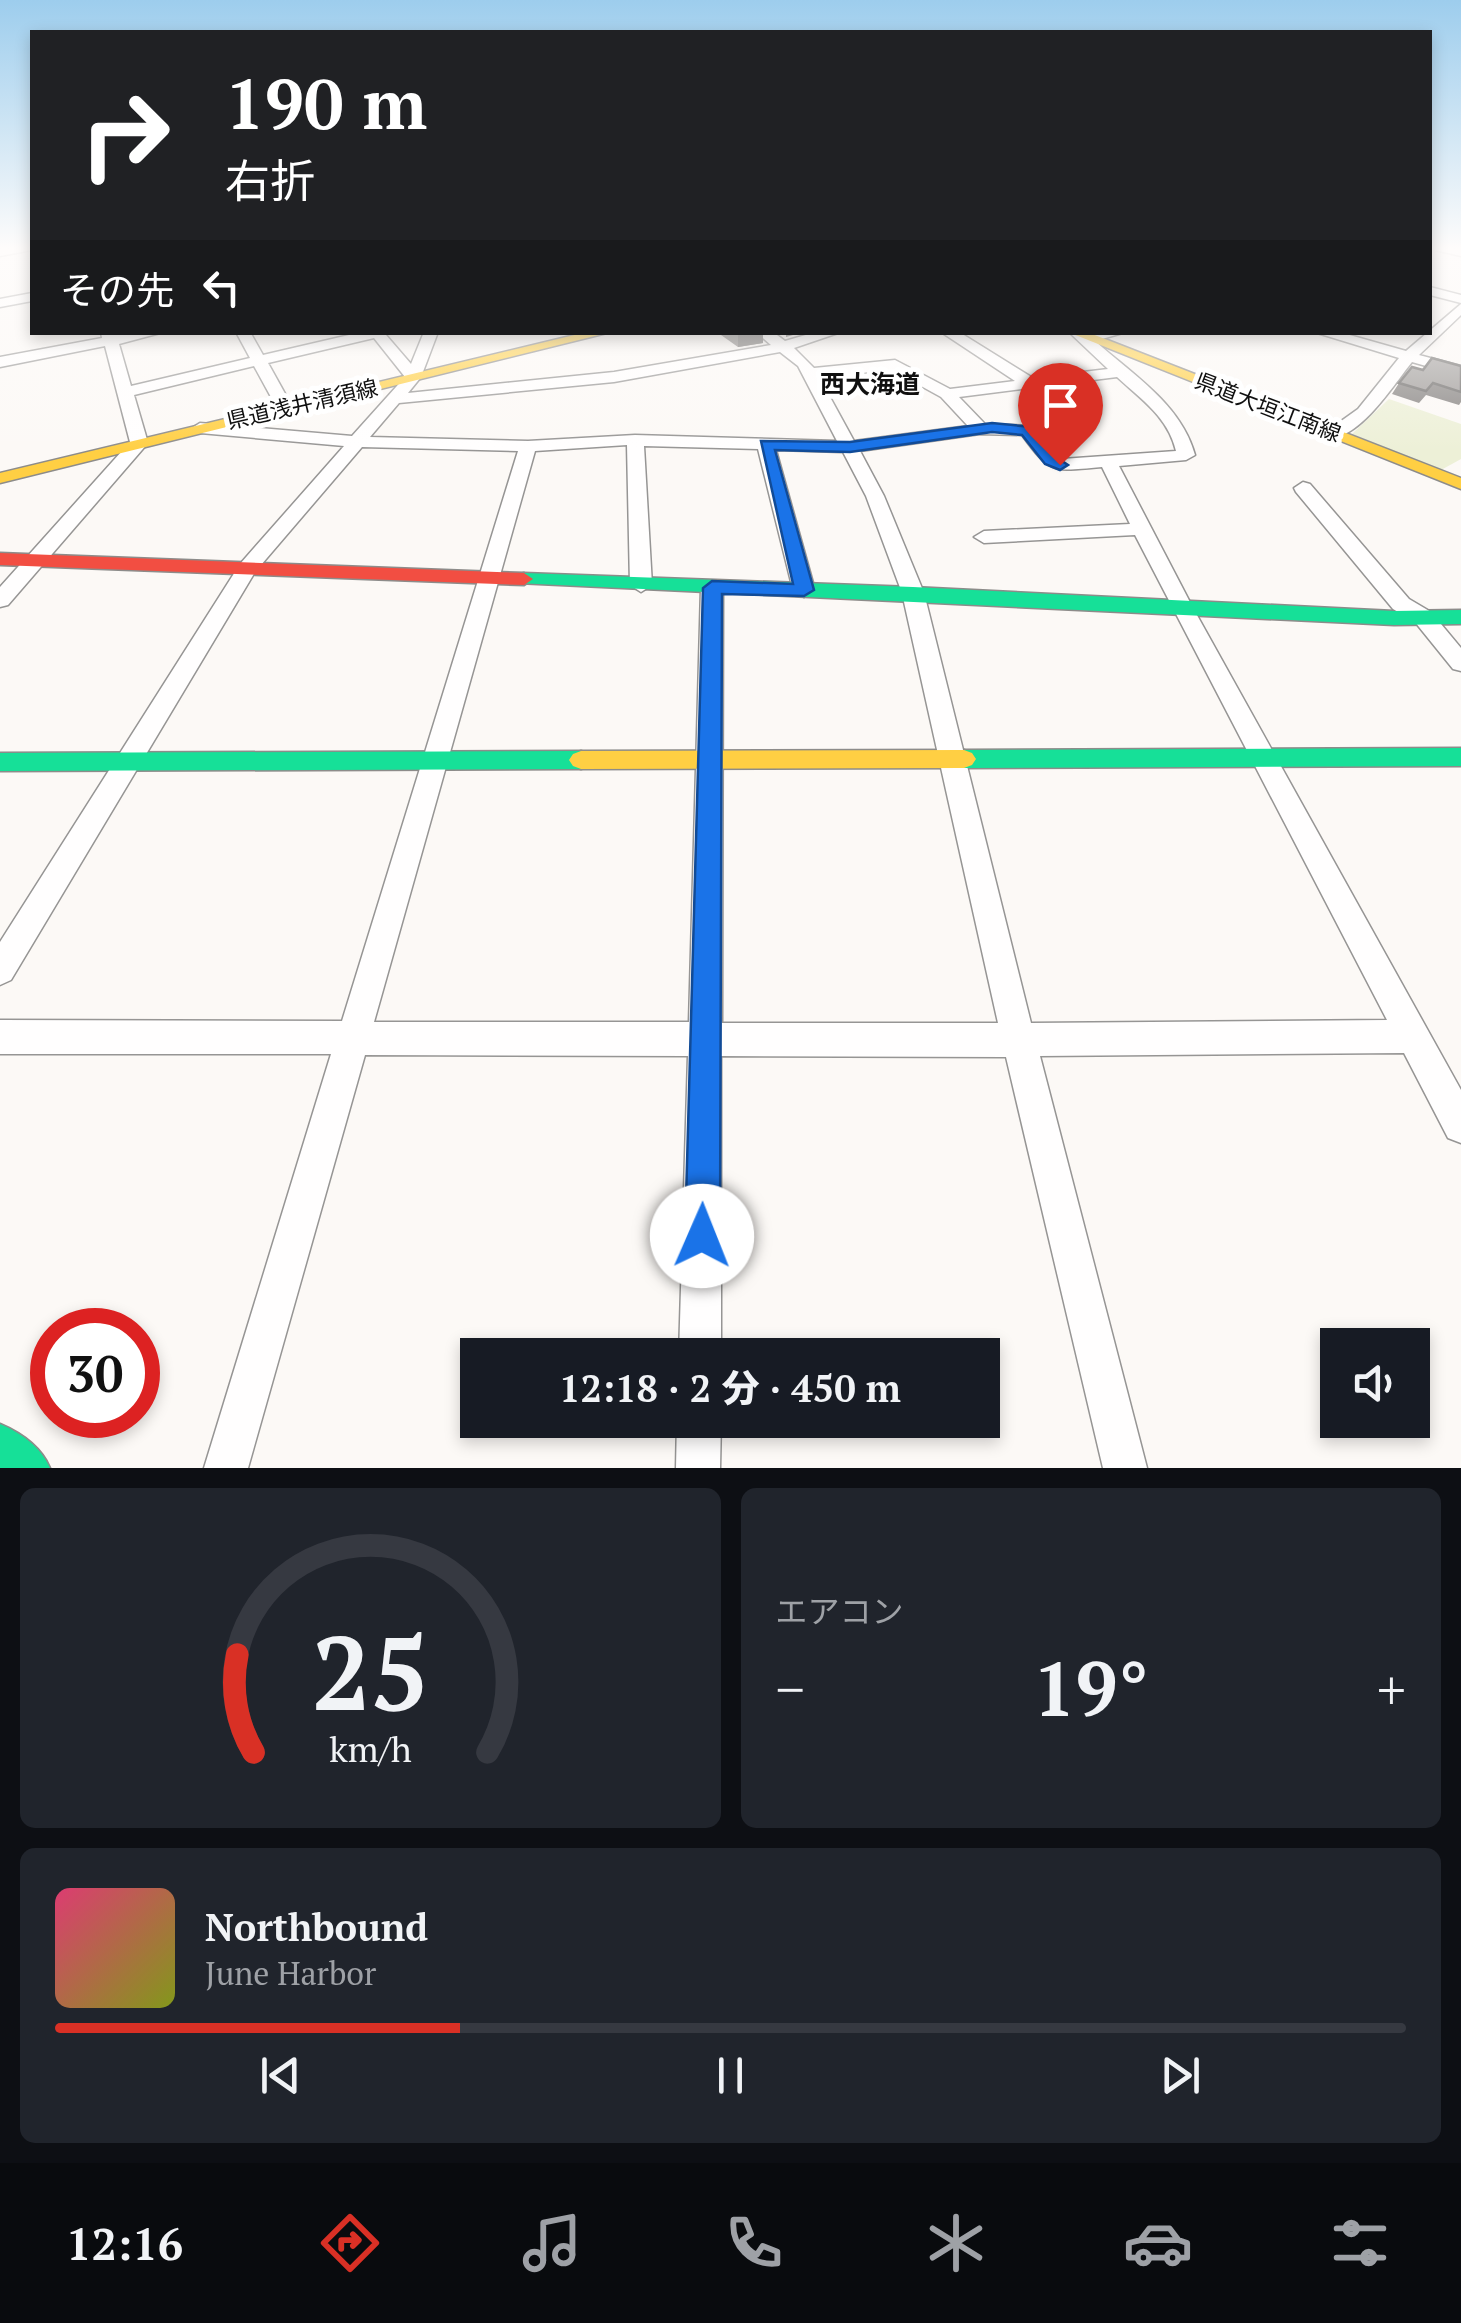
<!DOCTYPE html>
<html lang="ja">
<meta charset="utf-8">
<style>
:root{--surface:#171b24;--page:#20242c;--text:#f1f3f6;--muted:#9ea1a6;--line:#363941;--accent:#d93025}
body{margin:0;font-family:"PT Serif","Noto Sans JP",serif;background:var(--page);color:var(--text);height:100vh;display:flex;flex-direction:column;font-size:38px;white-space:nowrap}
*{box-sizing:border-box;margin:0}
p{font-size:32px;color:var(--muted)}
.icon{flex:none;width:55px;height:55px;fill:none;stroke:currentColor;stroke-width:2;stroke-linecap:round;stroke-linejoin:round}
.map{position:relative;height:1468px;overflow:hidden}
.sheet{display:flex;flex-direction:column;gap:20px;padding:20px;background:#0d0f14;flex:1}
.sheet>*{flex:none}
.guide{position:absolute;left:30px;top:30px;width:1402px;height:305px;border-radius:0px;box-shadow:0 5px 15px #0003;background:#202124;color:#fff;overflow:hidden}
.tools{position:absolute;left:1320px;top:1328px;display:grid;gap:20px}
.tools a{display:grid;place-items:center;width:110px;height:110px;border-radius:0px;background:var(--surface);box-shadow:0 5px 15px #0003;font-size:50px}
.speed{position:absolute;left:30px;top:1308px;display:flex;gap:20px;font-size:50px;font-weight:700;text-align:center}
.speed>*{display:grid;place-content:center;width:130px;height:130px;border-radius:50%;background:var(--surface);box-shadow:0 5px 15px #0003;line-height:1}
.speed .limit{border:15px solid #d22;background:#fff;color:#111}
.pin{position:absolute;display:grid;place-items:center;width:85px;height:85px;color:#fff;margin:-102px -42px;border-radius:50% 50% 50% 0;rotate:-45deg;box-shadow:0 0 10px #0007}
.pin .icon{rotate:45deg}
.me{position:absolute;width:110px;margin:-55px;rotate:1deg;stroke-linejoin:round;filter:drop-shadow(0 0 8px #0008)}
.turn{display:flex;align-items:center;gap:35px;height:210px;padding:0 30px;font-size:45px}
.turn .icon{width:130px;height:130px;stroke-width:2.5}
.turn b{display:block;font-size:70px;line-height:85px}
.then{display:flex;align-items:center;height:95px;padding:0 30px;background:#0003;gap:20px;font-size:38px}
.big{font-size:75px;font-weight:800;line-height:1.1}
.sheet .card{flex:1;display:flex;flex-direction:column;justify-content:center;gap:15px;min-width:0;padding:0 35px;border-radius:15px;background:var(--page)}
.sheet .dial{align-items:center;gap:0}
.dial svg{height:260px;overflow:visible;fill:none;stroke:var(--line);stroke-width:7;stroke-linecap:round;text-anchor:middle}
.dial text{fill:var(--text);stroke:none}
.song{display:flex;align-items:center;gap:30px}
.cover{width:120px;height:120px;border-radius:15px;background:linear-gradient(135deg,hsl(340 70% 55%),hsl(70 70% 35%))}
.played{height:10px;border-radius:5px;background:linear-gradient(90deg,var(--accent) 30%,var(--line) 30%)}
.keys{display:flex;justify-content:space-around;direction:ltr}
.heat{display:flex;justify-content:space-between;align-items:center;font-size:55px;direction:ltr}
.sheet .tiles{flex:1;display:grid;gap:20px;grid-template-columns:1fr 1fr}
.card:last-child{grid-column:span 2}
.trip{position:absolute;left:460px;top:1338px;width:540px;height:100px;border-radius:0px;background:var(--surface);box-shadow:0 5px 15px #0003;font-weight:800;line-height:100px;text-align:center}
.dock{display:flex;height:160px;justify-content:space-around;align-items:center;background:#090b0e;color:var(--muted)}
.dock .icon{width:70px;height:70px}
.dock .selected{color:var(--accent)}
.dock b{font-size:45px;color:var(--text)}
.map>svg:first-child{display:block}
</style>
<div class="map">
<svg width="1461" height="1468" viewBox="0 0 1461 1468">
<rect width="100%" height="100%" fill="#fcf9f6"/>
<path fill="#edf0d7" d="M 1389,399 L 1461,424 L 1461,459 L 1441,470 L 1352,434 Z"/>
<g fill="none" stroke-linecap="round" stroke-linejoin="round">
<g stroke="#969594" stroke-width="3">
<path id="street" d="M 32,247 L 32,250 L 0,256 L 0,248 Z
M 1433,247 L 1461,248 L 1461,256 L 1435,250 Z
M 1430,287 L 1461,295 L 1461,303 L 1430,295 Z
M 32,293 L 32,301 L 0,307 L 0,299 Z
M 1461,304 L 1461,315 L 1419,355 L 1461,366 L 1461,376 L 1412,362 C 1395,383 1359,440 1330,437 L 1330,429 L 1358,409 L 1399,358 L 1314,332 L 1339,332 L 1406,351 Z
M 101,332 L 164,332 L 119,344 L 131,386 L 250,358 L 236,332 L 250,332 L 263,355 L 362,332 L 390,332 L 386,335 L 411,364 L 424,332 L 438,332 L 421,377 L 408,393 L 614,372 L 771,345 L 756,332 L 773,332 L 785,341 L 816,332 L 841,332 L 794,348 L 814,368 L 895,360 L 950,389 L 1015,381 L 941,332 L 959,332 L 1033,378 L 1108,369 L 1071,334 L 1126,332 L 1095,341 C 1133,375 1181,404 1195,455 L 1186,460 L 1119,466 L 1193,608 L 1461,1090 L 1461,1143 L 1448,1138 L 1404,1053 L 1040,1056 L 1147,1468 L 1103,1468 L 1006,1057 L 721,1056 L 721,1355 L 679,1355 L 688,1056 L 365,1055 L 248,1468 L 204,1468 L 331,1054 L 0,1054 L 0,1020 L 342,1021 L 518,451 L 362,447 L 255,572 L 11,980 L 0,985 L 0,942 L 240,564 L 344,446 L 200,433 L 192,428 L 200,423 L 352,436 L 405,377 L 374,338 L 268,363 L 293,408 L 285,413 L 277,408 L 254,366 L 134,395 L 148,443 L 8,605 L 0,607 L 0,587 L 130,442 L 105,346 L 0,367 L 0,357 L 102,338 ZM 780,352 L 798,366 L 837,441 L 635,435 L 528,441 L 370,437 L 399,403 L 614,382 ZM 892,370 L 941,397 L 968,426 L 854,441 L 819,377 ZM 1117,377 C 1142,400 1168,417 1176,451 L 1062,459 L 1033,426 L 985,424 L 959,397 ZM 980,434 L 1022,435 C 1052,476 1053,471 1102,467 L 1130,524 L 984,531 L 974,537 L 984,543 L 1135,535 L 1387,1020 L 1031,1023 L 924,593 L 884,496 L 860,451 ZM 627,445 L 630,585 L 641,592 L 652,585 L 644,446 L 758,449 L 793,590 L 804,597 L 815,590 L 776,450 L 843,452 L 866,496 L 902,593 L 998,1023 L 722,1023 L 723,588 L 712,581 L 701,588 L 689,1022 L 374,1022 L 535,451 Z
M 1303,482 L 1310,484 L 1409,599 L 1431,612 L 1461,648 L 1461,671 L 1453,669 L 1415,622 L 1393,609 L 1296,492 L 1294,488 Z
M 677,1420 L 721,1420 L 720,1468 L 676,1468 Z"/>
</g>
<g stroke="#8d8c8a" stroke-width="3">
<path id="fast" d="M 524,573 L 913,587 L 1394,611 L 1461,610 L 1461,624 L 1394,625 L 517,583 L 517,575 Z
M 1461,748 L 1461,766 L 964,768 L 956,765 L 952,759 L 956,753 L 964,750 Z
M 581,751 L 589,754 L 593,760 L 589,766 L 581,769 L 0,771 L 0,753 Z
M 0,1424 C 21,1433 41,1447 50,1468 L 0,1468 Z"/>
</g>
<g stroke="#8d8c8a" stroke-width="3">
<path id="slow" d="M 587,332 L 611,332 L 0,483 L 0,473 Z
M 1068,332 L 1087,332 L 1461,478 L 1461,489 Z
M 964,750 L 972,753 L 976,759 L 972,765 L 964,768 L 581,769 L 573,766 L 569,760 L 573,754 L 581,751 Z"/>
</g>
<g stroke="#8d8c8a" stroke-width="3">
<path id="jam" d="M 0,553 L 524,573 L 533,579 L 524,585 L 0,565 Z"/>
</g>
<use href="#street" fill="#fffefe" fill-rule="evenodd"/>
<use href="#fast" fill="#16e098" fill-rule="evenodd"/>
<use href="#slow" fill="#ffcf43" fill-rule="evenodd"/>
<use href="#jam" fill="#f24e42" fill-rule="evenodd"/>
</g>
<path fill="#8a8785" d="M 721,332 L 763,332 L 763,343 L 738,347 L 721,335 Z
M 1461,366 L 1461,402 L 1459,405 L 1426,395 L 1419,403 L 1392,394 L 1399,383 L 1423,370 Z"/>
<path fill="#706e6c" d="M 738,332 L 763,332 L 763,343 L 738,347 Z
M 786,332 L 800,332 L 800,333 L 786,337 Z"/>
<path fill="#a09d9b" stroke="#706e6c" stroke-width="2.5" d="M 1432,358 L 1461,366 L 1461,392 L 1433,383 L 1426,391 L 1399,383 L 1412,367 L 1423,370 Z"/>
<linearGradient id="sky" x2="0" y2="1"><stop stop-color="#9dcded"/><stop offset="0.55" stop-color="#fefcfb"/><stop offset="1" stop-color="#fefcfb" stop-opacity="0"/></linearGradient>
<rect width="1461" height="452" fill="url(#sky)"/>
<path fill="#1a73e8" stroke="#114b97" stroke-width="2.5" d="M 992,423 L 1032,427 L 1056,457 L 1068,465 L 1060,470 L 1045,464 L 1022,435 L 992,432 L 850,452 L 775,450 L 814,590 L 804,596 L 722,594 L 720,1236 L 715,1248 L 702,1253 L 690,1248 L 685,1236 L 703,588 L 712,581 L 793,584 L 761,441 L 850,442 Z"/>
<g text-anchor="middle" stroke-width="10" stroke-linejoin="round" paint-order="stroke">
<g font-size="22" fill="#101010" stroke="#fff">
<text transform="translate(302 404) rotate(-13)" y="8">県道浅井清須線</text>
<text transform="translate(1268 407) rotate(21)" y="8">県道大垣江南線</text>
</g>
<g font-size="25" font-weight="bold" fill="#101010" stroke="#fff">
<text x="870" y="393">西大海道</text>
</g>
</g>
</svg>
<div class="tools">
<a><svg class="icon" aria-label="sound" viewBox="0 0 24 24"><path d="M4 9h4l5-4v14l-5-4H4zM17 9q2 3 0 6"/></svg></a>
</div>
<div class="speed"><div class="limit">30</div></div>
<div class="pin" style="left:1060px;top:465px;background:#d93025"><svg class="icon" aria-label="arrive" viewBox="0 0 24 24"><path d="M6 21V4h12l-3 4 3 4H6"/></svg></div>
<svg class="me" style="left:702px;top:1236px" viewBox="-20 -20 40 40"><circle r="19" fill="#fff"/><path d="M0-13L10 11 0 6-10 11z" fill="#1a73e8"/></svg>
<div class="trip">12:18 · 2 分 · 450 m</div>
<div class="guide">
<div class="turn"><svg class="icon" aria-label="right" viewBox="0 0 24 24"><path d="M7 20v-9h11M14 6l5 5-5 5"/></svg><div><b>190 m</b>右折</div></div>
<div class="then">その先<svg class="icon" aria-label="left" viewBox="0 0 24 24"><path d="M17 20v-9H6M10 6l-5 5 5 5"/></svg></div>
</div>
</div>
<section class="sheet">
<div class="tiles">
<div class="card dial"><svg viewBox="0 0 100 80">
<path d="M14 69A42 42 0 1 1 86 69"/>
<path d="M14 69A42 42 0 0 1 9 39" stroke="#d93025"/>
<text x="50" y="56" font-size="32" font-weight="700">25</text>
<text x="50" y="72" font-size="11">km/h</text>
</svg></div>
<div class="card"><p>エアコン</p>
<div class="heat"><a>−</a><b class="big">19°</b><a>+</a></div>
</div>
<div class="card">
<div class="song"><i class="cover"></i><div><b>Northbound</b><p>June Harbor</p></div></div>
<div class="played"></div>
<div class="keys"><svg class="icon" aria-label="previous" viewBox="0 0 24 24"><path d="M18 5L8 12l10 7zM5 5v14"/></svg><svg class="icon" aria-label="pause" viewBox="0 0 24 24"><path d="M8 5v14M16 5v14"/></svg><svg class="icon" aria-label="next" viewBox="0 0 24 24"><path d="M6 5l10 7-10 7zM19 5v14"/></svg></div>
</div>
</div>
</section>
<nav class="dock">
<b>12:16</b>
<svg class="icon selected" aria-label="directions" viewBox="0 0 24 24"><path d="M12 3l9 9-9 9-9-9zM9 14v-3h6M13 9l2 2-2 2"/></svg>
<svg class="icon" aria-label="music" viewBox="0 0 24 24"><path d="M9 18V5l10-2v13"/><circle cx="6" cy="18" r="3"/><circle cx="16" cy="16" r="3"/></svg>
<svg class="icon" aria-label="phone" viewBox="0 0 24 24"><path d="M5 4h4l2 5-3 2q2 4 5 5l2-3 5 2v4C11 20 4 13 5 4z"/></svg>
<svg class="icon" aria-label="climate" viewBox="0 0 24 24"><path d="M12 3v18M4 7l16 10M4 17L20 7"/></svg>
<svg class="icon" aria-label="car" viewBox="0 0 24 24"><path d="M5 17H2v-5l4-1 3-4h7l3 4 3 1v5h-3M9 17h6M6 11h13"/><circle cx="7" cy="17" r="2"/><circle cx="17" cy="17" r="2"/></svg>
<svg class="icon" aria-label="filters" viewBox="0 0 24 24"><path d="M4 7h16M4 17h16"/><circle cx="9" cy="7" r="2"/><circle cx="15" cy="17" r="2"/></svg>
</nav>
